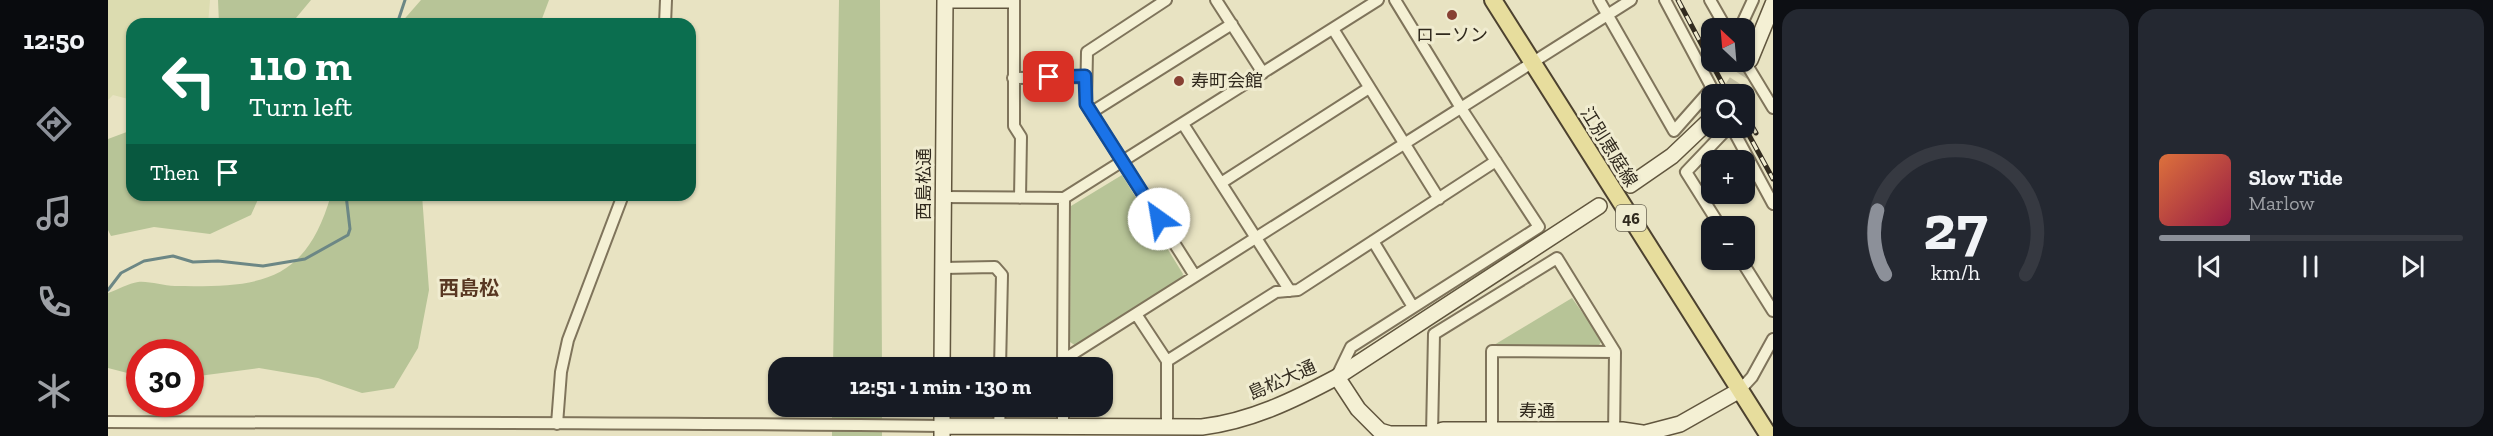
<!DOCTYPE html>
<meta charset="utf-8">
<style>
:root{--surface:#171b24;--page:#242831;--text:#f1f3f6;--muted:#9ea1a6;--line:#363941;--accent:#8c9099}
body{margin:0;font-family:"Zilla Slab","Noto Sans JP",serif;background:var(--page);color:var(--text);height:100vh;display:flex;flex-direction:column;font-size:22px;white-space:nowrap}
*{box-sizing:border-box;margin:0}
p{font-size:20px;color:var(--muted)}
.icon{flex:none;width:33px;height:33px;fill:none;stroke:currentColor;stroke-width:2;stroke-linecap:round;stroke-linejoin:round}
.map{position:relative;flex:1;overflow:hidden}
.panel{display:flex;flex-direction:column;gap:9px;padding:9px;background:#0d0f14;width:720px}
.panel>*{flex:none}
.hud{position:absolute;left:18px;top:18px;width:570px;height:183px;border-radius:18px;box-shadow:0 2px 4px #0004;background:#0b6e4f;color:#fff;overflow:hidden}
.needle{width:39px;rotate:334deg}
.fabs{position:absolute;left:1593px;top:18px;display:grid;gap:12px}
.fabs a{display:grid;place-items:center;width:54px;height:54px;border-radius:12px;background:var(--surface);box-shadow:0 2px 4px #0004;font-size:30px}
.speed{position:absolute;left:18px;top:339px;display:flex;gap:12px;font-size:30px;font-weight:700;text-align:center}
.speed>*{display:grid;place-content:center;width:78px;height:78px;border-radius:50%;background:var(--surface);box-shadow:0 2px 4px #0004;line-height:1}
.speed .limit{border:9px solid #d22;background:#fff;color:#111}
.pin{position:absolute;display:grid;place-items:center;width:51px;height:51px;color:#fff;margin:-26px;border-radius:12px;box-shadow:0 3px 9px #0006}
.me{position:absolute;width:66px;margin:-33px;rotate:328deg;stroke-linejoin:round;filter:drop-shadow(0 0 4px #0008)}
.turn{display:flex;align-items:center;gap:21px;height:126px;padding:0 24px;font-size:27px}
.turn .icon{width:78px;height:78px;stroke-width:2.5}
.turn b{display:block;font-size:42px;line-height:51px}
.then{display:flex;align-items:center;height:57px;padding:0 24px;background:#0003;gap:12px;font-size:22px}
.panel .tile{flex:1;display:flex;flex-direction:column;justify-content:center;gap:9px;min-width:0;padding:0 21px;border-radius:18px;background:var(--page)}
.panel .dial{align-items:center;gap:0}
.dial svg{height:156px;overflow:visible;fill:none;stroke:var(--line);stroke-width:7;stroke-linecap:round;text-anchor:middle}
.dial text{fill:var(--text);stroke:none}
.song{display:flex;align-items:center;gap:18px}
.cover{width:72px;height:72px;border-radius:9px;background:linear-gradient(135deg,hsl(20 70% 55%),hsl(340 70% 35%))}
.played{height:6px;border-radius:3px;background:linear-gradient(90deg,var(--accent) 30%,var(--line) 30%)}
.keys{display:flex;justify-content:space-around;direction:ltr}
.panel .tiles{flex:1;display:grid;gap:9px;grid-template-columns:repeat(2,1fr)}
.trip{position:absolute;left:660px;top:357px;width:345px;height:60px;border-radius:18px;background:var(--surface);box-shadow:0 2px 4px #0004;font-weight:700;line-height:60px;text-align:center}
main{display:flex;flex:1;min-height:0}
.tab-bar{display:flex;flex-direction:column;width:108px;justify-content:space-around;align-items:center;background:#090b0e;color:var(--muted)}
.tab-bar .icon{width:42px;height:42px}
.tab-bar .on{color:var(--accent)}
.tab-bar b{font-size:27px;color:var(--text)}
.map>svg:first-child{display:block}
</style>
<main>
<nav class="tab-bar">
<b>12:50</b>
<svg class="icon on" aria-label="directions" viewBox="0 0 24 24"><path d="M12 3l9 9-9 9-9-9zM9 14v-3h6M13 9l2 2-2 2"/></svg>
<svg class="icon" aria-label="music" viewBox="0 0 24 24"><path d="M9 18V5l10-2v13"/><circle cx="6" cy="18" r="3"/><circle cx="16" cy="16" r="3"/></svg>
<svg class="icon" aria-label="phone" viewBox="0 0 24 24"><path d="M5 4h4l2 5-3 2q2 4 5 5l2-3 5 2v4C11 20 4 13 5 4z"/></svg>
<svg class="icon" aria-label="climate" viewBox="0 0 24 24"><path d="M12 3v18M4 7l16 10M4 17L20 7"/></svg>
</nav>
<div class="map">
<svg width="1665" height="436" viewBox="0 0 1665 436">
<rect width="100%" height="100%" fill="#e8e3c2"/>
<path fill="#dcdcb0" d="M 0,0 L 102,0 L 100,24 L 24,24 L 24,100 L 5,95 L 0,100 Z"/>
<path fill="#b7c497" d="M 110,0 L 203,0 L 183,24 L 111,24 Z
M 313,0 L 441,0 L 432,24 L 292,24 Z
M 731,0 L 772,0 L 774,367 L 725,367 Z
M 24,130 L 24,195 L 152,195 L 143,215 L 102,234 L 46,227 L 3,236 L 0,230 L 0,139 Z
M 1014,175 L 1075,274 L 1074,278 L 968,346 L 962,342 L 963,206 Z
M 223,195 L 314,195 L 321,290 L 310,348 L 286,388 L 254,393 L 210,378 L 151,368 L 83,377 L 82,352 L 32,352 L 31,376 L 0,368 L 0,293 C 9,290 21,283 30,282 C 42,281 55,286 67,286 C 150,287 197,285 223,195 Z
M 1464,298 L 1494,340 L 1490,347 L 1386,345 Z
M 724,407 L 774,407 L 774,436 L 724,436 Z"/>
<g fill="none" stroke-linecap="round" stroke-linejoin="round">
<path stroke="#6c8785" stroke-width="3" d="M 289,24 L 297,0
M 0,290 L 13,273 L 36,261 L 65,256 L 85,262 L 110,261 L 155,266 L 197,259 L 240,235 L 242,229 L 238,195"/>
<path stroke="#c3bea1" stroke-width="15" stroke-dasharray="15 8" stroke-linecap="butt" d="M 1620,94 L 1642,60"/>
<g stroke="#7f745b" stroke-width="14">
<path id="street" d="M 906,0 L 906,126 L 913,137 L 912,198
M 1058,0 L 979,52 L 978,104 L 1087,276
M 1108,0 L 1155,73
M 1491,0 L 1566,131 L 1604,88
M 1557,0 L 1606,92
M 1602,0 L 1618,28
M 557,24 L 558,0
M 1632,28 L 1645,0
M 1225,29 L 1331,199
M 1636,60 L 1665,108
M 905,78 L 977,77
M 984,112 L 1124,24
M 1075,124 L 1182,291
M 1624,128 L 1665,204
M 1113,183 L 1261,88
M 835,197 L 956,198 L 1270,0
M 1612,226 L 1578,172 L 1620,128
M 1265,241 L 1305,307
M 1633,260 L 1665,311
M 835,268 L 887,267 L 894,275 L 892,368
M 1028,314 L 1059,361
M 955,360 L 1523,0
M 955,364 L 956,198
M 1229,376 L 1243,347 L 1431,227 L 1353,108 L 1287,0
M 1632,390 L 1644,377 L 1665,339
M 0,422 C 278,423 556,422 834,426
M 449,424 L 453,372 L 460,340 L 515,195
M 891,426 L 892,406
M 955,428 L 955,406
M 1059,428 L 1059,361 L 1168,292 L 1190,290 L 1388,161
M 1324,434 L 1326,334 L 1449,258 L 1507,352 L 1506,436
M 1384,436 L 1384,351 L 1507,352"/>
</g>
<g stroke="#61563e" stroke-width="18">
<path id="secondary" d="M 1642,60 L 1665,4
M 1522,185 L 1564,156 L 1604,118
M 834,368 L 837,0 L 901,0
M 1229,377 L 1250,409 L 1272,431 L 1282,434 L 1324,434 L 1335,430 L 1514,430 L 1534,433
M 834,426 L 1094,427 C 1143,421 1186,400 1229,377 L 1491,206
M 834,436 L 834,406
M 1526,436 L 1572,424 L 1632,390"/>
</g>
<g stroke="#4d422f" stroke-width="20">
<path id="primary" d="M 1385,0 L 1661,436"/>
</g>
<use href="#street" stroke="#f4f0d4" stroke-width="10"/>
<use href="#secondary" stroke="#f4f0d4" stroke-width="15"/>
<use href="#primary" stroke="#e7dd9d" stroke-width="16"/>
<g stroke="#312a1e" stroke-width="5">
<path id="rail" d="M 1570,0 L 1620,94
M 1636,112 L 1648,133
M 1636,126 L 1665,179"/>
</g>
<use href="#rail" stroke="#f0ecd0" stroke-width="3" stroke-dasharray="9" stroke-linecap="butt"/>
</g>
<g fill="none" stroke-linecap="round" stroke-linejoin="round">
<g stroke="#114b97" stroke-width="15">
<path id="route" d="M 941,77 L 977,76 L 978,104 L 1051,219"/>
</g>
<use href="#route" stroke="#1a73e8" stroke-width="10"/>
</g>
<g fill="#874033" stroke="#f0ecd0" stroke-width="2">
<circle cx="1344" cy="15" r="6"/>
<circle cx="1071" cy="81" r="6"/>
</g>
<g text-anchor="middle" stroke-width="6" stroke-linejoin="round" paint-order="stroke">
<rect fill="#f0ecd0" stroke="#6a6453" stroke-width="1.5" x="1508" y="205" width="30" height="26" rx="4.5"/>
<g font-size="16" font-weight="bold" fill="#312a1e">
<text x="1523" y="224">46</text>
</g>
<g font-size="18" fill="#312a1e" stroke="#f0ecd0">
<text x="1344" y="41">ローソン</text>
<text x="1083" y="87" text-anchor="start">寿町会館</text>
</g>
<g font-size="18" fill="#312a1e" stroke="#f0ecd0">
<text transform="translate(1501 147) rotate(58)" y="6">江別恵庭線</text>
<text transform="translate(816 184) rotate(-90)" y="6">西島松通</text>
<text transform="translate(1174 380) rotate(-24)" y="6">島松大通</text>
<text x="1429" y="417">寿通</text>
</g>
<g font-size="20" font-weight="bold" fill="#583722" stroke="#f0ecd0">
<text x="361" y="295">西島松</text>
</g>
</g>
</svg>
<div class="fabs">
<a><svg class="needle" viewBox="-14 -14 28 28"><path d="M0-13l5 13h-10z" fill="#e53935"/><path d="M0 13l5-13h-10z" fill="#9ea1a6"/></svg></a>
<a><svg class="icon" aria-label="search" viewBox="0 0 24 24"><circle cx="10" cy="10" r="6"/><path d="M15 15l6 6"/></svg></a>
<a>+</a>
<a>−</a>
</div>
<div class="speed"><div class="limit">30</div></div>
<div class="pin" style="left:941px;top:77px;background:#d93025"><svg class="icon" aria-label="arrive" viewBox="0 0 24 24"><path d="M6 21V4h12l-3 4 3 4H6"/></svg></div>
<svg class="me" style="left:1051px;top:219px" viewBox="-20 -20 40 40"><circle r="19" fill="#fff"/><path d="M0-13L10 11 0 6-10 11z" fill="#1a73e8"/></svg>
<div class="trip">12:51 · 1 min · 130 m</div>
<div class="hud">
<div class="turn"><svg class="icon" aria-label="left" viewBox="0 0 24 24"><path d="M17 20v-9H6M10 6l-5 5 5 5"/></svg><div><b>110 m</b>Turn left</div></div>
<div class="then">Then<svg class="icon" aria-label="arrive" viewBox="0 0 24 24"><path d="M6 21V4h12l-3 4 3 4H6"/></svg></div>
</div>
</div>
<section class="panel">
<div class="tiles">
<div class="tile dial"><svg viewBox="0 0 100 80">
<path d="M14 69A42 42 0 1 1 86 69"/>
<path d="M14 69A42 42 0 0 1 10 36" stroke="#8c9099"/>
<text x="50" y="56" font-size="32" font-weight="700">27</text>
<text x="50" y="72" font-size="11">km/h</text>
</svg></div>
<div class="tile">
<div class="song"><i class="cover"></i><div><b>Slow Tide</b><p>Marlow</p></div></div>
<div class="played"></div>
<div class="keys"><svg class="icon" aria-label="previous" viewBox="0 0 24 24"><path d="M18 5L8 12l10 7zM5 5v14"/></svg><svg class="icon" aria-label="pause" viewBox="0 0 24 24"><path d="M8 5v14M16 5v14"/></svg><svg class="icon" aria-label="next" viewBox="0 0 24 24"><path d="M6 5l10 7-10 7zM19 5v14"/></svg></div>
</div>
</div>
</section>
</main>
